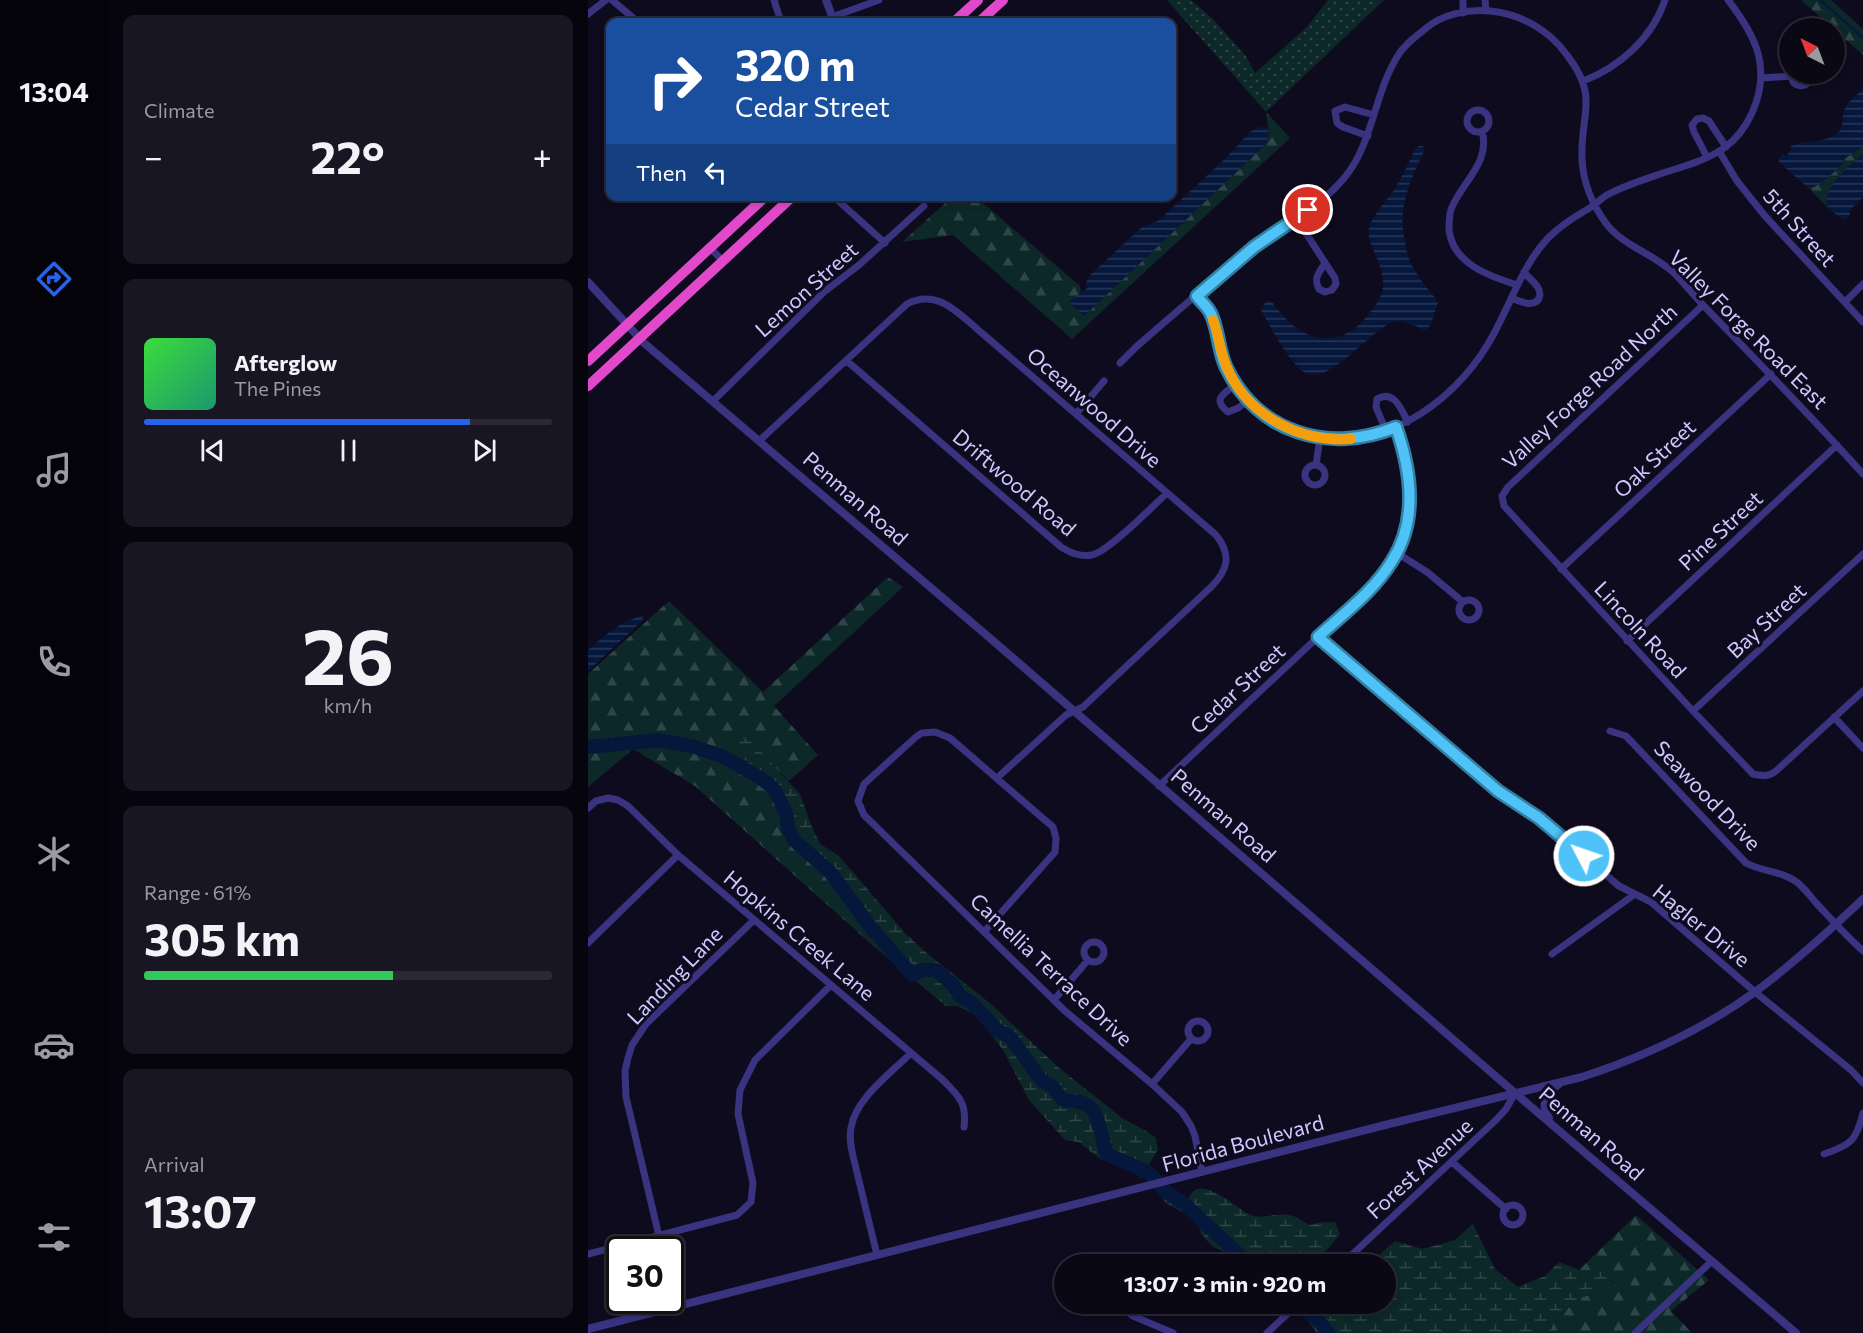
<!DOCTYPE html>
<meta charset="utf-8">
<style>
:root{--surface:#0b0816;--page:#191623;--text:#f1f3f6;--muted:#9a9aa1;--line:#2b2935;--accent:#2563eb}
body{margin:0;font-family:Commissioner,sans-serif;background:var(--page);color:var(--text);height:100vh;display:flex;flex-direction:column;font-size:22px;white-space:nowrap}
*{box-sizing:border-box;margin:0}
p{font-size:20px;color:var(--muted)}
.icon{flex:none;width:33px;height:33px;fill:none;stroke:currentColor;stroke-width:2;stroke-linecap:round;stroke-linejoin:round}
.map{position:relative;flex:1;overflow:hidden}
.side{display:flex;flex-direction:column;gap:15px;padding:15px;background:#06040c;width:480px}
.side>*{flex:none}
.top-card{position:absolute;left:18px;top:18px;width:570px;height:183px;border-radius:12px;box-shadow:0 3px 9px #0003,0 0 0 2px var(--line);background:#1a4fa0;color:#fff;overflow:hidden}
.needle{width:39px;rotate:318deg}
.tools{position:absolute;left:1191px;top:18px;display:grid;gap:12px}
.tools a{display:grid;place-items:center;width:66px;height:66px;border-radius:50%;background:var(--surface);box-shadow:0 3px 9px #0003,0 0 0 2px var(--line);font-size:30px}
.speed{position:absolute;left:18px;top:1236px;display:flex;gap:12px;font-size:30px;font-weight:700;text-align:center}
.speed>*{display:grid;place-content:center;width:78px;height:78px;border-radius:50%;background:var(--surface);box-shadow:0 3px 9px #0003,0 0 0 2px var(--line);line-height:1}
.speed .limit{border:3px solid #111;border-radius:9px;background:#fff;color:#111}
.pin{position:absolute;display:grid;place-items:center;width:51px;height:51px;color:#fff;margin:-26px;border:3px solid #fff;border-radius:50%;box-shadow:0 2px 6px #0007}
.me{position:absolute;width:66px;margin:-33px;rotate:311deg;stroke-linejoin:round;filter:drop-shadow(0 0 4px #0008)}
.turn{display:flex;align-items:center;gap:21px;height:126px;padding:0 30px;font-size:27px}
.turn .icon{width:78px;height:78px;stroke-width:2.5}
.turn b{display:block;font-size:42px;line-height:51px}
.then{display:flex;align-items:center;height:57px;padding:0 30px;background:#0003;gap:12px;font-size:22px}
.big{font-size:45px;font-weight:700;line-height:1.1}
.side .card{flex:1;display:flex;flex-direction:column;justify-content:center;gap:9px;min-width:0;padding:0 21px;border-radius:12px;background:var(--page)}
.side .dial{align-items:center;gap:0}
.dial b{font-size:78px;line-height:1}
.song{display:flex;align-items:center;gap:18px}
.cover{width:72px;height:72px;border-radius:9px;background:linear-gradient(135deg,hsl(120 70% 55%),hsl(160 70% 35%))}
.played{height:6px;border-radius:3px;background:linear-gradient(90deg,var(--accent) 80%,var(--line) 80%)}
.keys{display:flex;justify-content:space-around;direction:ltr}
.heat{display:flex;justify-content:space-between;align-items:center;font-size:33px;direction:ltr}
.charge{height:9px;border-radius:4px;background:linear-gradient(90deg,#34c759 61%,var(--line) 0)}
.trip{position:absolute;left:466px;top:1254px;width:342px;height:60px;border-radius:30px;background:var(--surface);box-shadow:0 3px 9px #0003,0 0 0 2px var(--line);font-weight:700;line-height:60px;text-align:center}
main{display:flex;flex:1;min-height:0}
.tabs{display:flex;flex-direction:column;width:108px;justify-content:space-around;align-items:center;background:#040309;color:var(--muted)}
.tabs .icon{width:42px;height:42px}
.tabs .active{color:var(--accent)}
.tabs b{font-size:27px;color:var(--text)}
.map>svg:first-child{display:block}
</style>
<main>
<nav class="tabs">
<b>13:04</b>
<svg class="icon active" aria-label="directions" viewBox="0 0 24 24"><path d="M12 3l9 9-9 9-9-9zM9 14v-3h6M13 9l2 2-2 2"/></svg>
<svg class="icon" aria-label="music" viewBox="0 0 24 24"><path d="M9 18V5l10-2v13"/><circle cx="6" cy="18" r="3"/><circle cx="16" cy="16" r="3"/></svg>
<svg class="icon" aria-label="phone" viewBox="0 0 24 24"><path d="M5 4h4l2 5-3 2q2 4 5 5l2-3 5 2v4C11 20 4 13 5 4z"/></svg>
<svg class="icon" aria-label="climate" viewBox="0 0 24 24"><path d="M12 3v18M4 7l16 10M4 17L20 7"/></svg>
<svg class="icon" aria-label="car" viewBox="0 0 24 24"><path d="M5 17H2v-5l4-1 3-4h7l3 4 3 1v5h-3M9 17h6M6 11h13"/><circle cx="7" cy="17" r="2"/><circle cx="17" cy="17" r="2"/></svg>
<svg class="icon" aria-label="filters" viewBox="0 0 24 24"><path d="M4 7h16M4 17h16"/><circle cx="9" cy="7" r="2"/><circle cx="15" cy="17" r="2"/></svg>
</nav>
<section class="side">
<div class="card"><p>Climate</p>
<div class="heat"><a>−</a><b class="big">22°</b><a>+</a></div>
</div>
<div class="card">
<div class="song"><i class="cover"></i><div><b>Afterglow</b><p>The Pines</p></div></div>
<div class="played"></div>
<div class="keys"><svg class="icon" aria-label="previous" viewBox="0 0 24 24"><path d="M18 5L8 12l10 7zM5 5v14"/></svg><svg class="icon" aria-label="pause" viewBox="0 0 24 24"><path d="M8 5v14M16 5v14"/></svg><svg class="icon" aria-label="next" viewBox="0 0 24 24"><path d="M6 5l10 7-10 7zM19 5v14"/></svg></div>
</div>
<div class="card dial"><b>26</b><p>km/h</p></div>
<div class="card"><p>Range · 61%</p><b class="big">305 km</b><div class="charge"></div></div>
<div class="card"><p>Arrival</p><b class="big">13:07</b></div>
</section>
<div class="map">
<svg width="1275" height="1333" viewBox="0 0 1275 1333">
<defs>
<pattern id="grass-dots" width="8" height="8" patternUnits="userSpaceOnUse" patternTransform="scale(1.5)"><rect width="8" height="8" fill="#0d2828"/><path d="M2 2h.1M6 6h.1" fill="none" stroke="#2f4648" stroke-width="1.8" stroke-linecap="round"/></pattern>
<pattern id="forest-firs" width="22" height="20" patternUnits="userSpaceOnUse" patternTransform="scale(1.5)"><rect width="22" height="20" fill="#0d2828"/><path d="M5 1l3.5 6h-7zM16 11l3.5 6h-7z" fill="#2f4648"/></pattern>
<pattern id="wetland-marsh" width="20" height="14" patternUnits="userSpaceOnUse" patternTransform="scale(1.5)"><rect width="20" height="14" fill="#0d2828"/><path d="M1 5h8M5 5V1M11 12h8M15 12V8" fill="none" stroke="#2f4648"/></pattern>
<pattern id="water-rules" width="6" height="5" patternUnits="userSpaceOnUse" patternTransform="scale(1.5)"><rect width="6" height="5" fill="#06173c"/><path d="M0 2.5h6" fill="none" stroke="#293759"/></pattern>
</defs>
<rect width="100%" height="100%" fill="#0f0b1e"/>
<path fill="url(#grass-dots)" d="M 579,0 L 603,0 L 625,19 L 658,56 L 667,73 L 719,27 L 740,0 L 796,0 L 678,112 Z"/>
<path fill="url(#forest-firs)" d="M 1213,0 L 1243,0 L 1275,29 L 1275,55 Z
M 678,112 L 702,138 L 484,339 L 365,235 L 314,242 L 364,197 L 388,197 L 492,286 L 493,293 L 481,302 L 496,316 L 676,146 L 681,136 Z
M 1275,146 L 1275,154 C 1260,168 1243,180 1238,201 L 1242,210 L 1219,186 L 1226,187 L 1254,165 L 1255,160 C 1262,154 1269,151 1275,146 Z
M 300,577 L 315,587 L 186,706 L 230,755 L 201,781 L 174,754 L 153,755 L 176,781 L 196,820 L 201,837 L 237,872 L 276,928 L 283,944 L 107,786 L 45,749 L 0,787 L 0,674 L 81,601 L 175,692 Z
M 1048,1215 L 1121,1280 L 1083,1311 L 1104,1333 L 962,1333 L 966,1320 L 992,1298 L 1028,1286 L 1019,1272 L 991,1270 Z"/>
<path fill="url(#wetland-marsh)" d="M 152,737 L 161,739 L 212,794 L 222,822 L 232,844 L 251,856 L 318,934 L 341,955 L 403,1004 L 470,1067 L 534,1118 L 558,1131 L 568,1138 L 570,1150 L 561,1164 L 570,1174 L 553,1178 L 546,1170 L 527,1162 L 512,1159 L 491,1142 L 477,1140 L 441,1100 L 415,1050 L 400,1030 L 384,1013 L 369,1006 L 358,1006 L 283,944 L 276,928 L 237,872 L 201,837 L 196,820 L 176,781 L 153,755 L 149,746 Z
M 585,1189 L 600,1200 C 610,1169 649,1210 663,1215 C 675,1220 692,1211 705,1216 C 711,1218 716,1222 721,1225 L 735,1222 L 747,1222 L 752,1234 L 737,1252 L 727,1259 L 706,1258 L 699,1264 L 649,1264 L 638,1253 L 624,1246 L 613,1234 C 613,1216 587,1211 576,1201 C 574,1198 573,1195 571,1192 Z
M 885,1224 L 907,1269 L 930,1287 L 957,1276 L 971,1262 L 991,1270 L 1019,1272 L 1028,1286 L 992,1298 L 966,1320 L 962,1333 L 729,1333 L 715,1315 L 726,1304 L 798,1304 L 798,1264 L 781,1264 L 807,1241 L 835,1249 L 867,1240 Z"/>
<path fill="url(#water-rules)" d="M 1275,89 L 1275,146 L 1255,160 L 1254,165 L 1235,182 L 1226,187 L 1218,186 L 1191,162 L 1191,158 L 1195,154 L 1198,156 L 1202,152 L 1203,146 C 1216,141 1229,142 1241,138 C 1260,131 1251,119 1258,106 C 1262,100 1270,94 1275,89 Z
M 672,127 L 680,127 L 681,136 L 676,146 L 496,316 L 481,302 L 499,288 L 498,283 L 501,276 L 554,227 L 560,224 L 570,221 L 637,159 L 662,132 Z
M 831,146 L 835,146 L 836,151 C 822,181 809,208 817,241 C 818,247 819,254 821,259 C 828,275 840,289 850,302 L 843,324 L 838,331 C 830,327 820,322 812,321 C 788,320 745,386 718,373 C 702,365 682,326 673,310 L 678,301 L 684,302 C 690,309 695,317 702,323 C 726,345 759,343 778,317 C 785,309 795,297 795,285 C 797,266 777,242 781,228 C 784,216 799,200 806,190 C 814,177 821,163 827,149 Z
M 1275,154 L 1275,197 L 1263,209 L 1261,217 L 1256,220 L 1242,210 L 1238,201 C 1243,181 1260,167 1275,154 Z
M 56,615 L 54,621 L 0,671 L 0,650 C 19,634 31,622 56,615 Z"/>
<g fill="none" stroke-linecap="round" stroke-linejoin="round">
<path stroke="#06173c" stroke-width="2" d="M 1232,0 L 1275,38"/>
<path stroke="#06173c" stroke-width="14" d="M 0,747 L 71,740 L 107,747 L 136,757 L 174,779 L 185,788 L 192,800 L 199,817 L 200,829 L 207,841 L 242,872 L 281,925 L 324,975 L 335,970 L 348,970 L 365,985 L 371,995 L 385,1004 L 408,1029 L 423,1038 L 453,1080 L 465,1087 L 475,1100 C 485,1101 496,1101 503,1108 C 511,1116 515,1142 518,1154 L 560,1172 L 578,1192 L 593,1201 L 661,1264
M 711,1304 L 732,1322 L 740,1333"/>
<path stroke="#393380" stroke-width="7" d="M 24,0 L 50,22
M 186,0 L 193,22
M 897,0 L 898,11
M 875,13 L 875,0
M 0,14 L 18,0
M 244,17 L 291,0
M 1203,74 L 1205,82 C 1210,87 1217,87 1222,81 L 1223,74
M 1174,78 L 1203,76
M 995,81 C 1032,67 1064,38 1077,0
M879 121a11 11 0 1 1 22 0a11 11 0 1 1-22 0Z
M 894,131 C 903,162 875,181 864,207 C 861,213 861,222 861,230 C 865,264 901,276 929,285
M 780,136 L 755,127 L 749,123 L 747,111 L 757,107 L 786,115
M 1131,151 L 1149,181 L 1177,216 L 1275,322
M 1119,157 L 1106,132 L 1104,125 L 1109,119 L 1115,118 L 1121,121 L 1138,147
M 245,196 L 297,243
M 708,218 L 747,278 L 748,284 L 744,290 L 737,292 L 731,289 C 725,278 731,273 737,263
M 122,248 L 135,261
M 609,296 C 613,301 620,307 623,314 C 631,330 631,349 638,366 C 651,397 681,423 714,433 C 787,457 863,406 900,344 C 921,310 932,268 960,238 C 972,226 986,217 1000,209 C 1007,205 1012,199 1019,195 C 1037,185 1058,179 1078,172 C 1097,166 1119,160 1136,148 C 1149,139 1158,126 1164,113 C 1184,68 1168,36 1140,0
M 923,298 C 931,301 949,310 952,295 C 952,292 951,289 949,286 C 945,281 940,277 936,272
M 1257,302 L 1275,284
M 1115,305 L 920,487 L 914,496 L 916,506 L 1105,711 L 1165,774 C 1175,776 1180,777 1188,771 L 1275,691
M 259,361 L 473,547 C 483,553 492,557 504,555 C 520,552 565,506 579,493
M 532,363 L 548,347 C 587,313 626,279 666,247 C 693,225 725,211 749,186 C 785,151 784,98 809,57 C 816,45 827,37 837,29 C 854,14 880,9 902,11 C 933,14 961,30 979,55 C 1012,98 992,113 994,159 C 995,181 1004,204 1017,222 C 1034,246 1065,253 1086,273 C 1097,284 1106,296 1117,307 C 1170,362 1224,417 1275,474
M 648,384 C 637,393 623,399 640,412 L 650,408 L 661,400
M 125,401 L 236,292 L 271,265 L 336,206
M 488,414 L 516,381
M 798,431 L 788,407 L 789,399 C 806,389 813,409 820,422
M 171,441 L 319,304 C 350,287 373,316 395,334 L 628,535 C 644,555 640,570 623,587 L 495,707 L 478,715 L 409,778
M 728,465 L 732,438
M717 475a10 10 0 1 1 20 0a10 10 0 1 1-20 0Z
M 809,553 L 839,572 L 875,602
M 973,569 L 1183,374
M871 610a10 10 0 1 1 20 0a10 10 0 1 1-20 0Z
M 730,637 L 910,791 L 961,826 L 1031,886 L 1063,902 L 1167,992 L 1263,1070 L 1275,1083
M 1039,641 L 1249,445
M 1105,711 L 1275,554
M 1246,717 L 1275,748
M 1022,731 L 1038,736 L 1158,863 C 1175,872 1195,871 1210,883 C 1217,889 1223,897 1229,904 C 1244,920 1258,936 1275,951
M 571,786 L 779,591 C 788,582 797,573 804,563 C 830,522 823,470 808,427
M 0,808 L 8,801 L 20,798 L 30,800 L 40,806 L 90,855 L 355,1080 C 371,1096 379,1103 376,1127
M 396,932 L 467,852 L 468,838 L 465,827 L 362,738 L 347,732 L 334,733 L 329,736 L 276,784 L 270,801 L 276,815 L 477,1011 L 564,1084 L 594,1112 L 603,1126 L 607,1136 L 614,1172
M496 952a10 10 0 1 1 20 0a10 10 0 1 1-20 0Z
M 0,943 L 90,855
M 964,954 L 1047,894
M 466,1000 L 500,960
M600 1031a10 10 0 1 1 20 0a10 10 0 1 1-20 0Z
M 564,1084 L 603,1039
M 1236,1154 C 1263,1145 1268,1141 1275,1113
M 864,1162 L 918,1209
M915 1215a10 10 0 1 1 20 0a10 10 0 1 1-20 0Z
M 71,1236 L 38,1097 L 37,1071 L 40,1058 L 44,1045 L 58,1024 L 166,920
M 0,1254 L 149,1215 L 163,1202 L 165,1183 L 150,1114 L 152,1090 L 167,1060 L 243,985
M 289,1255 L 265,1156 C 263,1147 261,1138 263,1128 C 267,1099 303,1073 323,1053
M 754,1264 L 909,1119 L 918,1109 L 927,1093
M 528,1304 L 545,1316 L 585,1333
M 679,1333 L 710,1304
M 1047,1333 L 1124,1261"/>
<path stroke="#393380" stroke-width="8" d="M 238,0 L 246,22
M 0,282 L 56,343 L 403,639 L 927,1093 L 1208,1333
M 961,1118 C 952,1105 958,1092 971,1084
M 0,1329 L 801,1124 L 994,1077 C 1055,1057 1114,1030 1167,992 C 1205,964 1240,932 1275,899"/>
<path stroke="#e249ca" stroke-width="10" d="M 366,22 L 390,0
M 391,22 L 415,0
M 0,361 L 178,196
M 0,386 L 205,196"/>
</g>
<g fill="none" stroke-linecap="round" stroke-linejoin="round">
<g stroke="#337fa1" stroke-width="15">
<path id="route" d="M 720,210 L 666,247 L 609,296 C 613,302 620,307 623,314 C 631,331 630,350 638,367 C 670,434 742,454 808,427 C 823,470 830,521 804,561 C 786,591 755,614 730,637 L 910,791 L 951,818 L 996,856"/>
</g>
<use href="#route" stroke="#4fc3f7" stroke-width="10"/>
<path stroke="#f59e0b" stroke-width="10" d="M 625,320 C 631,335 632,351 638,365 C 657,414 712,443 763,439"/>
</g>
<g text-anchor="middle" stroke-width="6" stroke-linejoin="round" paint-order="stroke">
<g font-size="21" fill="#d0c8ff" stroke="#0f0b1e">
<text transform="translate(1211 228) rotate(48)" y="7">5th Street</text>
<text transform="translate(219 290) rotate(-42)" y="7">Lemon Street</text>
<text transform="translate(1160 330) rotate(45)" y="7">Valley Forge Road East</text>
<text transform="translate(1002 387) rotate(-43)" y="7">Valley Forge Road North</text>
<text transform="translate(506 408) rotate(41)" y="7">Oceanwood Drive</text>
<text transform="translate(1067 459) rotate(-43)" y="7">Oak Street</text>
<text transform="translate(426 483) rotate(40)" y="7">Driftwood Road</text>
<text transform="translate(267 499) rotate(41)" y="7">Penman Road</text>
<text transform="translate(1133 531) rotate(-43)" y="7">Pine Street</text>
<text transform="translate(1179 621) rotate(-43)" y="7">Bay Street</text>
<text transform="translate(1052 630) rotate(47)" y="7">Lincoln Road</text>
<text transform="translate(650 689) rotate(-43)" y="7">Cedar Street</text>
<text transform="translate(1119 796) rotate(46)" y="7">Seawood Drive</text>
<text transform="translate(635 816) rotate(41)" y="7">Penman Road</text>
<text transform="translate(1113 926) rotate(39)" y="7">Hagler Drive</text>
<text transform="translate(211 936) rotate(40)" y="7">Hopkins Creek Lane</text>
<text transform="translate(463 970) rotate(43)" y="7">Camellia Terrace Drive</text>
<text transform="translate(87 976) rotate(-46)" y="7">Landing Lane</text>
<text transform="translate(1003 1134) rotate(41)" y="7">Penman Road</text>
<text transform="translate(655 1144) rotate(-15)" y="7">Florida Boulevard</text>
<text transform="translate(832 1169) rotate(-43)" y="7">Forest Avenue</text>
</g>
</g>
</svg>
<div class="tools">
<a><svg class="needle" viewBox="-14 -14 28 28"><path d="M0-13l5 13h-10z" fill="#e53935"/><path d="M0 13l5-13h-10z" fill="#9a9aa1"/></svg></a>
</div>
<div class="speed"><div class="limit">30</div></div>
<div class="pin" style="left:720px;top:210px;background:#d93025"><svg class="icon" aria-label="arrive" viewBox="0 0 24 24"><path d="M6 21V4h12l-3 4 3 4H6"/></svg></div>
<svg class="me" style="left:996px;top:856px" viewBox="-20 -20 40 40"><circle r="17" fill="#4fc3f7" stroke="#fff" stroke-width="3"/><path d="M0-11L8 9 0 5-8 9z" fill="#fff"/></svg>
<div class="trip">13:07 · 3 min · 920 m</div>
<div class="top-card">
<div class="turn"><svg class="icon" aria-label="right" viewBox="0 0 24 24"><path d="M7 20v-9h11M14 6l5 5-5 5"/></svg><div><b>320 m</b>Cedar Street</div></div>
<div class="then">Then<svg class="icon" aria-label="left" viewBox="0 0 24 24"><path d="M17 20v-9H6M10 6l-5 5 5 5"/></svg></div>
</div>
</div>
</main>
